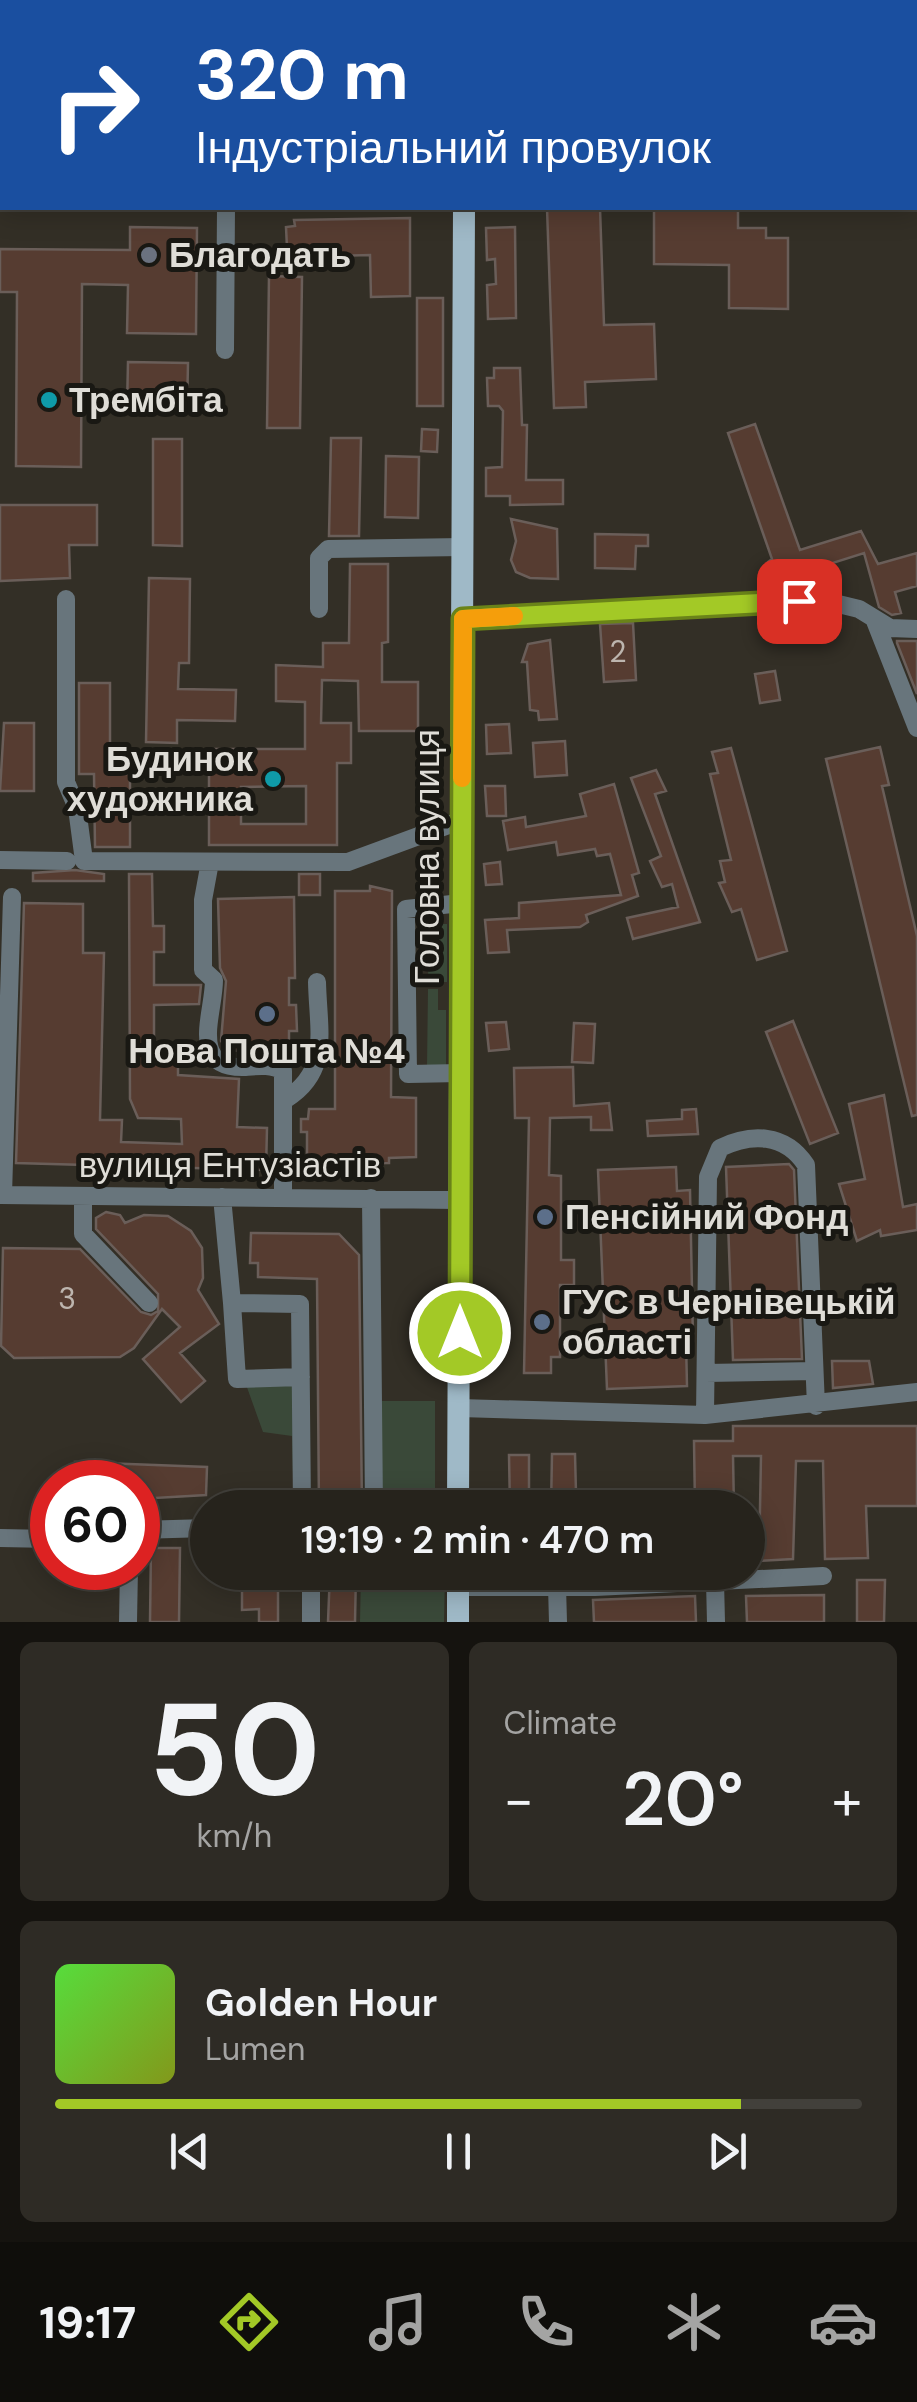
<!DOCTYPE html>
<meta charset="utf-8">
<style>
:root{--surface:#26231c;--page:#2e2b25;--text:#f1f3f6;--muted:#a4a4a3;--line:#42403b;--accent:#a3c926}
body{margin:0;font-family:"DM Sans",sans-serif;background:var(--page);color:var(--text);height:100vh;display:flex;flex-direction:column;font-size:38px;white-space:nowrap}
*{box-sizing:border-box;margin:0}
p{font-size:32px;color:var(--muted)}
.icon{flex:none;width:55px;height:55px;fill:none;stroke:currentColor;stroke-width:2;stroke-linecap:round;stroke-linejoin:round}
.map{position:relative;height:1622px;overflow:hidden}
.side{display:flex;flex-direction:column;gap:20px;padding:20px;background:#15130f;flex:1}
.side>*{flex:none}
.banner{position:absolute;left:0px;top:0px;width:918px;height:210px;box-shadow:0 5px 25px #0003,0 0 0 2px var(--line);background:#1a4fa0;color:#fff;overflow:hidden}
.speed{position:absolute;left:30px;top:1460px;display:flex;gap:20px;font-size:50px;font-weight:700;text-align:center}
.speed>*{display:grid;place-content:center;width:130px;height:130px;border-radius:50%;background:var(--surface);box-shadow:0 5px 25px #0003,0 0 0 2px var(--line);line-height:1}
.speed .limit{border:15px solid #d22;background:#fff;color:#111}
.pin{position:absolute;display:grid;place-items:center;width:85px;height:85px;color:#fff;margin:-42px;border-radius:20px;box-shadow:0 5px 15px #0006}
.me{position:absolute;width:110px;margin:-55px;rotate:0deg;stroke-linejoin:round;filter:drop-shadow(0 0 8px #0008)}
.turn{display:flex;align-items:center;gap:35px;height:210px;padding:0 30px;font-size:45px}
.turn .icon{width:130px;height:130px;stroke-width:2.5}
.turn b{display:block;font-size:70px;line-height:85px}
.big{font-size:75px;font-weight:600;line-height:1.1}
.side .tile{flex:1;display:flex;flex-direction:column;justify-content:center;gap:15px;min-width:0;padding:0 35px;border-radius:15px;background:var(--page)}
.side .dial{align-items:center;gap:0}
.dial b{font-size:130px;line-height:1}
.song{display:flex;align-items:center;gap:30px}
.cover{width:120px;height:120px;border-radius:15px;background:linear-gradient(135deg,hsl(110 70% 55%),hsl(70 70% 35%))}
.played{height:10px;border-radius:5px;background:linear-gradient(90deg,var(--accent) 85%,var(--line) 85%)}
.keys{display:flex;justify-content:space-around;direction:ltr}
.heat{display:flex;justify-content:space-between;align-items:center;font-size:55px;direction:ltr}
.side .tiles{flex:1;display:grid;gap:20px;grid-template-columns:1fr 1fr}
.tile:last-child{grid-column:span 2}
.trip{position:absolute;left:190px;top:1490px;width:575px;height:100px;border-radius:50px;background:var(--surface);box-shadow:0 5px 25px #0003,0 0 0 2px var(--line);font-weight:600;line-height:100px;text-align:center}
.dock{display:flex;height:160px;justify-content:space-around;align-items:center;background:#0f0e0b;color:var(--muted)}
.dock .icon{width:70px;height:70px}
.dock .active{color:var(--accent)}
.dock b{font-size:45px;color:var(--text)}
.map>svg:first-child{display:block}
</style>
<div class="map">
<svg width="917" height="1622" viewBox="0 0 917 1622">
<rect width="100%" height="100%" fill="#332f26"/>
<path fill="#3a4939" d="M 429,924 L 447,924 L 447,982 L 428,982 Z
M 428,989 L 438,989 L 438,1010 L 446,1010 L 446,1067 L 427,1067 Z
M 244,1379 L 300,1385 L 293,1476 L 292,1436 L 263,1432 Z
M 382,1401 L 435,1401 L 435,1507 L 380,1508 Z
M 361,1573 L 445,1573 L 444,1622 L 360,1622 Z"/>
<path fill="#563c31" stroke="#6a5e59" stroke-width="2.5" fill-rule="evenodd" d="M 547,208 L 600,208 L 604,325 L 654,324 L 656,379 L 585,382 L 586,407 L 554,408 Z
M 654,208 L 738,208 L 738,228 L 766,228 L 766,238 L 788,238 L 788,309 L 729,308 L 729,265 L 654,264 Z
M 410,218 L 410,296 L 371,297 L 370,255 L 295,257 L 295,248 L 287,248 L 286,227 L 295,226 L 294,220 Z
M 130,227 L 197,228 L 196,334 L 127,333 L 128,285 L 82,284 L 81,467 L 16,466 L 17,292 L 0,292 L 0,249 L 130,250 Z
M 515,227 L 516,318 L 488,319 L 487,285 L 496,284 L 495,259 L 487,260 L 486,228 Z
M 269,276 L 302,277 L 300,428 L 267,428 Z
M 417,298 L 443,298 L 443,406 L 417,406 Z
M 128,362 L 188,363 L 187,410 L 127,408 Z
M 494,368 L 520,368 L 522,425 L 527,425 L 526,480 L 563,480 L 563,504 L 510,505 L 510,496 L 486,496 L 486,468 L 502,467 L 503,411 L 499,406 L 488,406 L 487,378 L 494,378 Z
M 755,424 L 800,550 L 861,531 L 878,564 L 917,553 L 917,586 L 895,592 L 901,613 L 892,615 L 879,607 L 864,553 L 826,565 L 827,572 L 773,582 L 768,562 L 772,559 L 728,433 Z
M 422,429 L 438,430 L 437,452 L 421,451 Z
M 331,438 L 361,438 L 359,536 L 329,536 Z
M 153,439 L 182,439 L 182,546 L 153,545 Z
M 386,456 L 419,457 L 418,518 L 385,517 Z
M 0,505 L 97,505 L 97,545 L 69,545 L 70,578 L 0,581 Z
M 511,519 L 557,529 L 558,579 L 530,578 L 516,572 L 511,560 L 516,541 Z
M 595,534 L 648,535 L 648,546 L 636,546 L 635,569 L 595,568 Z
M 350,564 L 388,564 L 388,642 L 382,643 L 382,682 L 418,682 L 418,731 L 359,731 L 358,681 L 322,680 L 321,723 L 351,723 L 351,763 L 337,763 L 337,845 L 209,845 L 209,749 L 305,749 L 305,702 L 276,701 L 276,665 L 323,667 L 323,643 L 349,643 ZM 306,786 L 306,824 L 241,824 L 241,787 Z
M 149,578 L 190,579 L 189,663 L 179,663 L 178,689 L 236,690 L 235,721 L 177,720 L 177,743 L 146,742 Z
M 633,623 L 636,680 L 604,682 L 600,624 Z
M 550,640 L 557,719 L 539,720 L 538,711 L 530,710 L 527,662 L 522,662 L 528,644 Z
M 897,641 L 917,641 L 917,694 L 897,643 Z
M 775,671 L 780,700 L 760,703 L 755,674 Z
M 79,683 L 110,683 L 110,774 L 130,774 L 130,847 L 95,847 L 94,774 L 79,774 Z
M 4,723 L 34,723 L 34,791 L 0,791 Z
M 509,724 L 511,753 L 487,754 L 486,725 Z
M 565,741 L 567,775 L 535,777 L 533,743 Z
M 880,747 L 889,785 L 882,786 L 917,936 L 917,1115 L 912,1116 L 826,759 Z
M 731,748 L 787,951 L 757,960 L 741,909 L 732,912 L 719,883 L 725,882 L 720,861 L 731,860 L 710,774 L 718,773 L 712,752 Z
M 656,770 L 666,791 L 655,794 L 700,922 L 633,939 L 627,918 L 678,907 L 672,884 L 662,887 L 650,861 L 661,856 L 631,778 Z
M 614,784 L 639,873 L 632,875 L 638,896 L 586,915 L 588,922 L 580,927 L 507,930 L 509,952 L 488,953 L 485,920 L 519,918 L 519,903 L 621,895 L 610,854 L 597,856 L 595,849 L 558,855 L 556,842 L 508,850 L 503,821 L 525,817 L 526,827 L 586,816 L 580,794 Z
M 485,786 L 505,786 L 506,816 L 487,816 Z
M 500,862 L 502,884 L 486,885 L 484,864 Z
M 75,870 L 104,874 L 104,881 L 33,881 L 33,873 Z
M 129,874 L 152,874 L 153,926 L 164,926 L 164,952 L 154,952 L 154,985 L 201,985 L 199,1004 L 154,1005 L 154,1046 L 178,1046 L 178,1075 L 239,1079 L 237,1127 L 267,1128 L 266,1170 L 16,1163 L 24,903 L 83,904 L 83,953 L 104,953 L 100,1120 L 122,1120 L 121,1142 L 182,1144 L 181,1119 L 138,1118 L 130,1099 Z
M 299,874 L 320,874 L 320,895 L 299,895 Z
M 370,886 L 392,891 L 391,1097 L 416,1098 L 416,1157 L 389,1158 L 389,1163 L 307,1164 L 307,1132 L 301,1132 L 301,1119 L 308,1119 L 309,1109 L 335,1109 L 335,891 L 370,891 Z
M 294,897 L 295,978 L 289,978 L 289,1005 L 296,1005 L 297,1031 L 289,1031 L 289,1049 L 228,1051 L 221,1041 L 226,981 L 220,968 L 218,899 Z
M 793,1021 L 838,1133 L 810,1144 L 766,1032 Z
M 506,1022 L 509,1049 L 489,1051 L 486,1023 Z
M 574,1023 L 595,1024 L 593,1063 L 572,1062 Z
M 573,1067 L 574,1106 L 609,1103 L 612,1130 L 591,1130 L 591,1117 L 550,1118 L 549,1175 L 561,1176 L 561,1260 L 574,1260 L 574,1285 L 560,1285 L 560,1357 L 551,1357 L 551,1373 L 524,1373 L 529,1118 L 515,1118 L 514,1068 Z
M 884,1095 L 903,1207 L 917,1204 L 917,1230 L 881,1236 L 880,1230 L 857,1241 L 839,1184 L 865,1179 L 849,1104 Z
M 696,1109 L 698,1134 L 648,1136 L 647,1121 L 682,1119 L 682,1110 Z
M 789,1164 L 794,1170 L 802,1359 L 733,1360 L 726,1167 Z
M 676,1167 L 677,1191 L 690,1190 L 693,1341 L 686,1341 L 687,1386 L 607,1389 L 598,1170 Z
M 106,1212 L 120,1215 L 125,1223 L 144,1215 L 168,1216 L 191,1231 L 202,1248 L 203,1278 L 198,1290 L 219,1324 L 180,1353 L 205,1381 L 181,1402 L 143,1359 L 180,1327 L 162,1309 L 134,1348 L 120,1357 L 14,1358 L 1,1346 L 3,1248 L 80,1249 L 141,1312 L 151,1315 L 158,1311 L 158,1294 L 96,1229 L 96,1218 Z
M 251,1233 L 339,1234 L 359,1255 L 362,1508 L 319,1508 L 317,1279 L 258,1277 L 258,1263 L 250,1263 Z
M 832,1361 L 869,1361 L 873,1384 L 833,1388 Z
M 733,1426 L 917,1426 L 917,1506 L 866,1506 L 868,1558 L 825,1559 L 823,1461 L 796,1461 L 793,1559 L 759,1561 L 761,1456 L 733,1456 L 734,1508 L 695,1508 L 694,1441 L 733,1441 Z
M 552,1454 L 575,1454 L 576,1493 L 569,1493 L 569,1508 L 551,1508 Z
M 509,1455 L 529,1455 L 529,1508 L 510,1508 Z
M 76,1462 L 207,1467 L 206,1495 L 138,1499 L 138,1482 L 90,1482 Z
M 151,1548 L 180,1548 L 179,1622 L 150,1622 Z
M 242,1572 L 278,1572 L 278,1622 L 259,1622 L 259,1609 L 242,1610 Z
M 330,1572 L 356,1572 L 355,1622 L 328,1622 Z
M 857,1580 L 885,1580 L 884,1622 L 857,1622 Z
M 824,1595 L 824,1622 L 747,1622 L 746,1596 Z
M 695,1596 L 696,1622 L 594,1622 L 593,1600 Z"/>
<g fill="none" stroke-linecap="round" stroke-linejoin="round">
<path stroke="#68757c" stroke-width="18" d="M 157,0 L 157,2
M 844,0 L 845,2
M 54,2 L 67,0
M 101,2 L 101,0
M 335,2 L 335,0
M 632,2 L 632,0
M 715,2 L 722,0
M 0,13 L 2,13
M 225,350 L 226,208
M 66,599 L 66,782 L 77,808 L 84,861 L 348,862 L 462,820
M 319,609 L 319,558 L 328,549 L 463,547
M 463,619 L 822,600 L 859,609 L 890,628 L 917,629
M 875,621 L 917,728
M 0,860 L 67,861
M 210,862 L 203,900 L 203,970 L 214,980 C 214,1014 188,1068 244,1067 C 257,1066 272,1064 283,1071 L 283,1198
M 461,1073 L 408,1074 L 406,909 L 461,903
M 286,1099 C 331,1071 318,1030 317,982
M 0,1195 L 459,1200
M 3,1195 L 12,897
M 83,1197 L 83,1234 L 149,1303
M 222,1197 L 232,1303 L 300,1304 L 302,1508
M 371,1198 L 374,1508
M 232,1303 L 237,1379 L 301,1377
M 460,1333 L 491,1334
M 706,1373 L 814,1371
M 460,1408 L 705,1415 L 917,1392
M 705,1415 L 708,1177 L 720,1148 C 751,1133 785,1133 806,1165 L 816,1406
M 138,1530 L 208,1528
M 0,1538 L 52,1539
M 715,1581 L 716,1622
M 557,1586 L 558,1622
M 458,1587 L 595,1587 L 823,1576
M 128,1622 L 129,1568
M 311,1622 L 311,1572"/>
<path stroke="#9fb9c7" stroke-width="22" d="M 465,2 L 465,0
M 0,169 L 2,169
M 458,1508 L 464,208
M 458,1572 L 458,1622"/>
</g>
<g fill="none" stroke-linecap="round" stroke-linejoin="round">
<g stroke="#6a8319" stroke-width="25">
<path id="route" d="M 460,1333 L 463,619 L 799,601"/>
</g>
<use href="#route" stroke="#a3c926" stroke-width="18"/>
<path stroke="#f59e0b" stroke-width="18" d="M 462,778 L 463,619 L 514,616"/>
</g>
<circle fill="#6b7280" stroke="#191813" stroke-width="4" cx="149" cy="255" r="10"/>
<g fill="#0f9aa8" stroke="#191813" stroke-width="4">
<circle cx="49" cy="400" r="10"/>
<circle cx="273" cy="779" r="10"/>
</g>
<g fill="#5c6f8a" stroke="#191813" stroke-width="4">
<circle cx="267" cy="1014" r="10"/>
<circle cx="545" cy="1217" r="10"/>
<circle cx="542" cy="1322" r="10"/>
</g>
<g text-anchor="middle" stroke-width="10" stroke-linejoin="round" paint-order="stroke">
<g font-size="30" fill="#bdb5ae">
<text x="618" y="662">2</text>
<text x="67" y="1309">3</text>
</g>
<g font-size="35" font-weight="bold" fill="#dfddd7" stroke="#191813" text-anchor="start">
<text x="169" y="267">Благодать</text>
<text x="69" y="412">Трембіта</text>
<text x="253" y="771" text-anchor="end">Будинок<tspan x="253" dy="40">художника</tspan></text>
<text x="267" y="1063" text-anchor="middle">Нова Пошта №4</text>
<text x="565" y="1229">Пенсійний Фонд</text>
<text x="562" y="1314">ГУС в Чернівецькій<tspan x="562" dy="40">області</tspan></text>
</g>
<g font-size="35" fill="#dfddd7" stroke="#191813">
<text transform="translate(427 857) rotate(-90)" y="12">Головна вулиця</text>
<text x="230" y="1177">вулиця Ентузіастів</text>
</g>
</g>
</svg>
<div class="speed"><div class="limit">60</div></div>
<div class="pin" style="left:799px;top:601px;background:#d93025"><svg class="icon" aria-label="arrive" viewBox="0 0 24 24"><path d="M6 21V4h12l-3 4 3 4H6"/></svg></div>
<svg class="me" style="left:460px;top:1333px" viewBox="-20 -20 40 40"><circle r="17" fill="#a3c926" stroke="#fff" stroke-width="3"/><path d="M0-11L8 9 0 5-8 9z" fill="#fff"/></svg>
<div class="trip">19:19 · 2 min · 470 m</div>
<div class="banner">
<div class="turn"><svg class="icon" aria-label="right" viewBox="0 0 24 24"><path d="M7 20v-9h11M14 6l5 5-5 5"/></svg><div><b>320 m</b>Індустріальний провулок</div></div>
</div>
</div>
<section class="side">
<div class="tiles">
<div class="tile dial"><b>50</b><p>km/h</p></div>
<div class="tile"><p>Climate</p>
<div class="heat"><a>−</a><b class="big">20°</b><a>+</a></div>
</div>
<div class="tile">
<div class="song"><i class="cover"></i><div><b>Golden Hour</b><p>Lumen</p></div></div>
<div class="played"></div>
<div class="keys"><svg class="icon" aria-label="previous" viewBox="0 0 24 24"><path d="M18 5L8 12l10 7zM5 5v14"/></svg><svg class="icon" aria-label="pause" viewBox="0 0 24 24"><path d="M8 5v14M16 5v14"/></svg><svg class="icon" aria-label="next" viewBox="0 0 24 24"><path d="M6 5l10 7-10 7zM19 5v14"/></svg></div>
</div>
</div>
</section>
<nav class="dock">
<b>19:17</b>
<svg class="icon active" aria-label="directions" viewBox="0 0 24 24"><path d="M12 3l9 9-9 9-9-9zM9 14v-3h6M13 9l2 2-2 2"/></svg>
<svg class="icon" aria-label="music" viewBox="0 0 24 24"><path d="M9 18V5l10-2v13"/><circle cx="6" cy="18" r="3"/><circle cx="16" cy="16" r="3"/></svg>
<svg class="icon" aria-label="phone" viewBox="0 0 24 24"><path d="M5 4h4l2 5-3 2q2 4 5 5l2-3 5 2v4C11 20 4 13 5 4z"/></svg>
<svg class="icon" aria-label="climate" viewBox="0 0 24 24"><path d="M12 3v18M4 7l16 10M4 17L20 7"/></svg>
<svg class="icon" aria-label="car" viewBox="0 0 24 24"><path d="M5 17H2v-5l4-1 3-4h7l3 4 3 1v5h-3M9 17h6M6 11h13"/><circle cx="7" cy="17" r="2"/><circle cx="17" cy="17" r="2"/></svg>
</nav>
